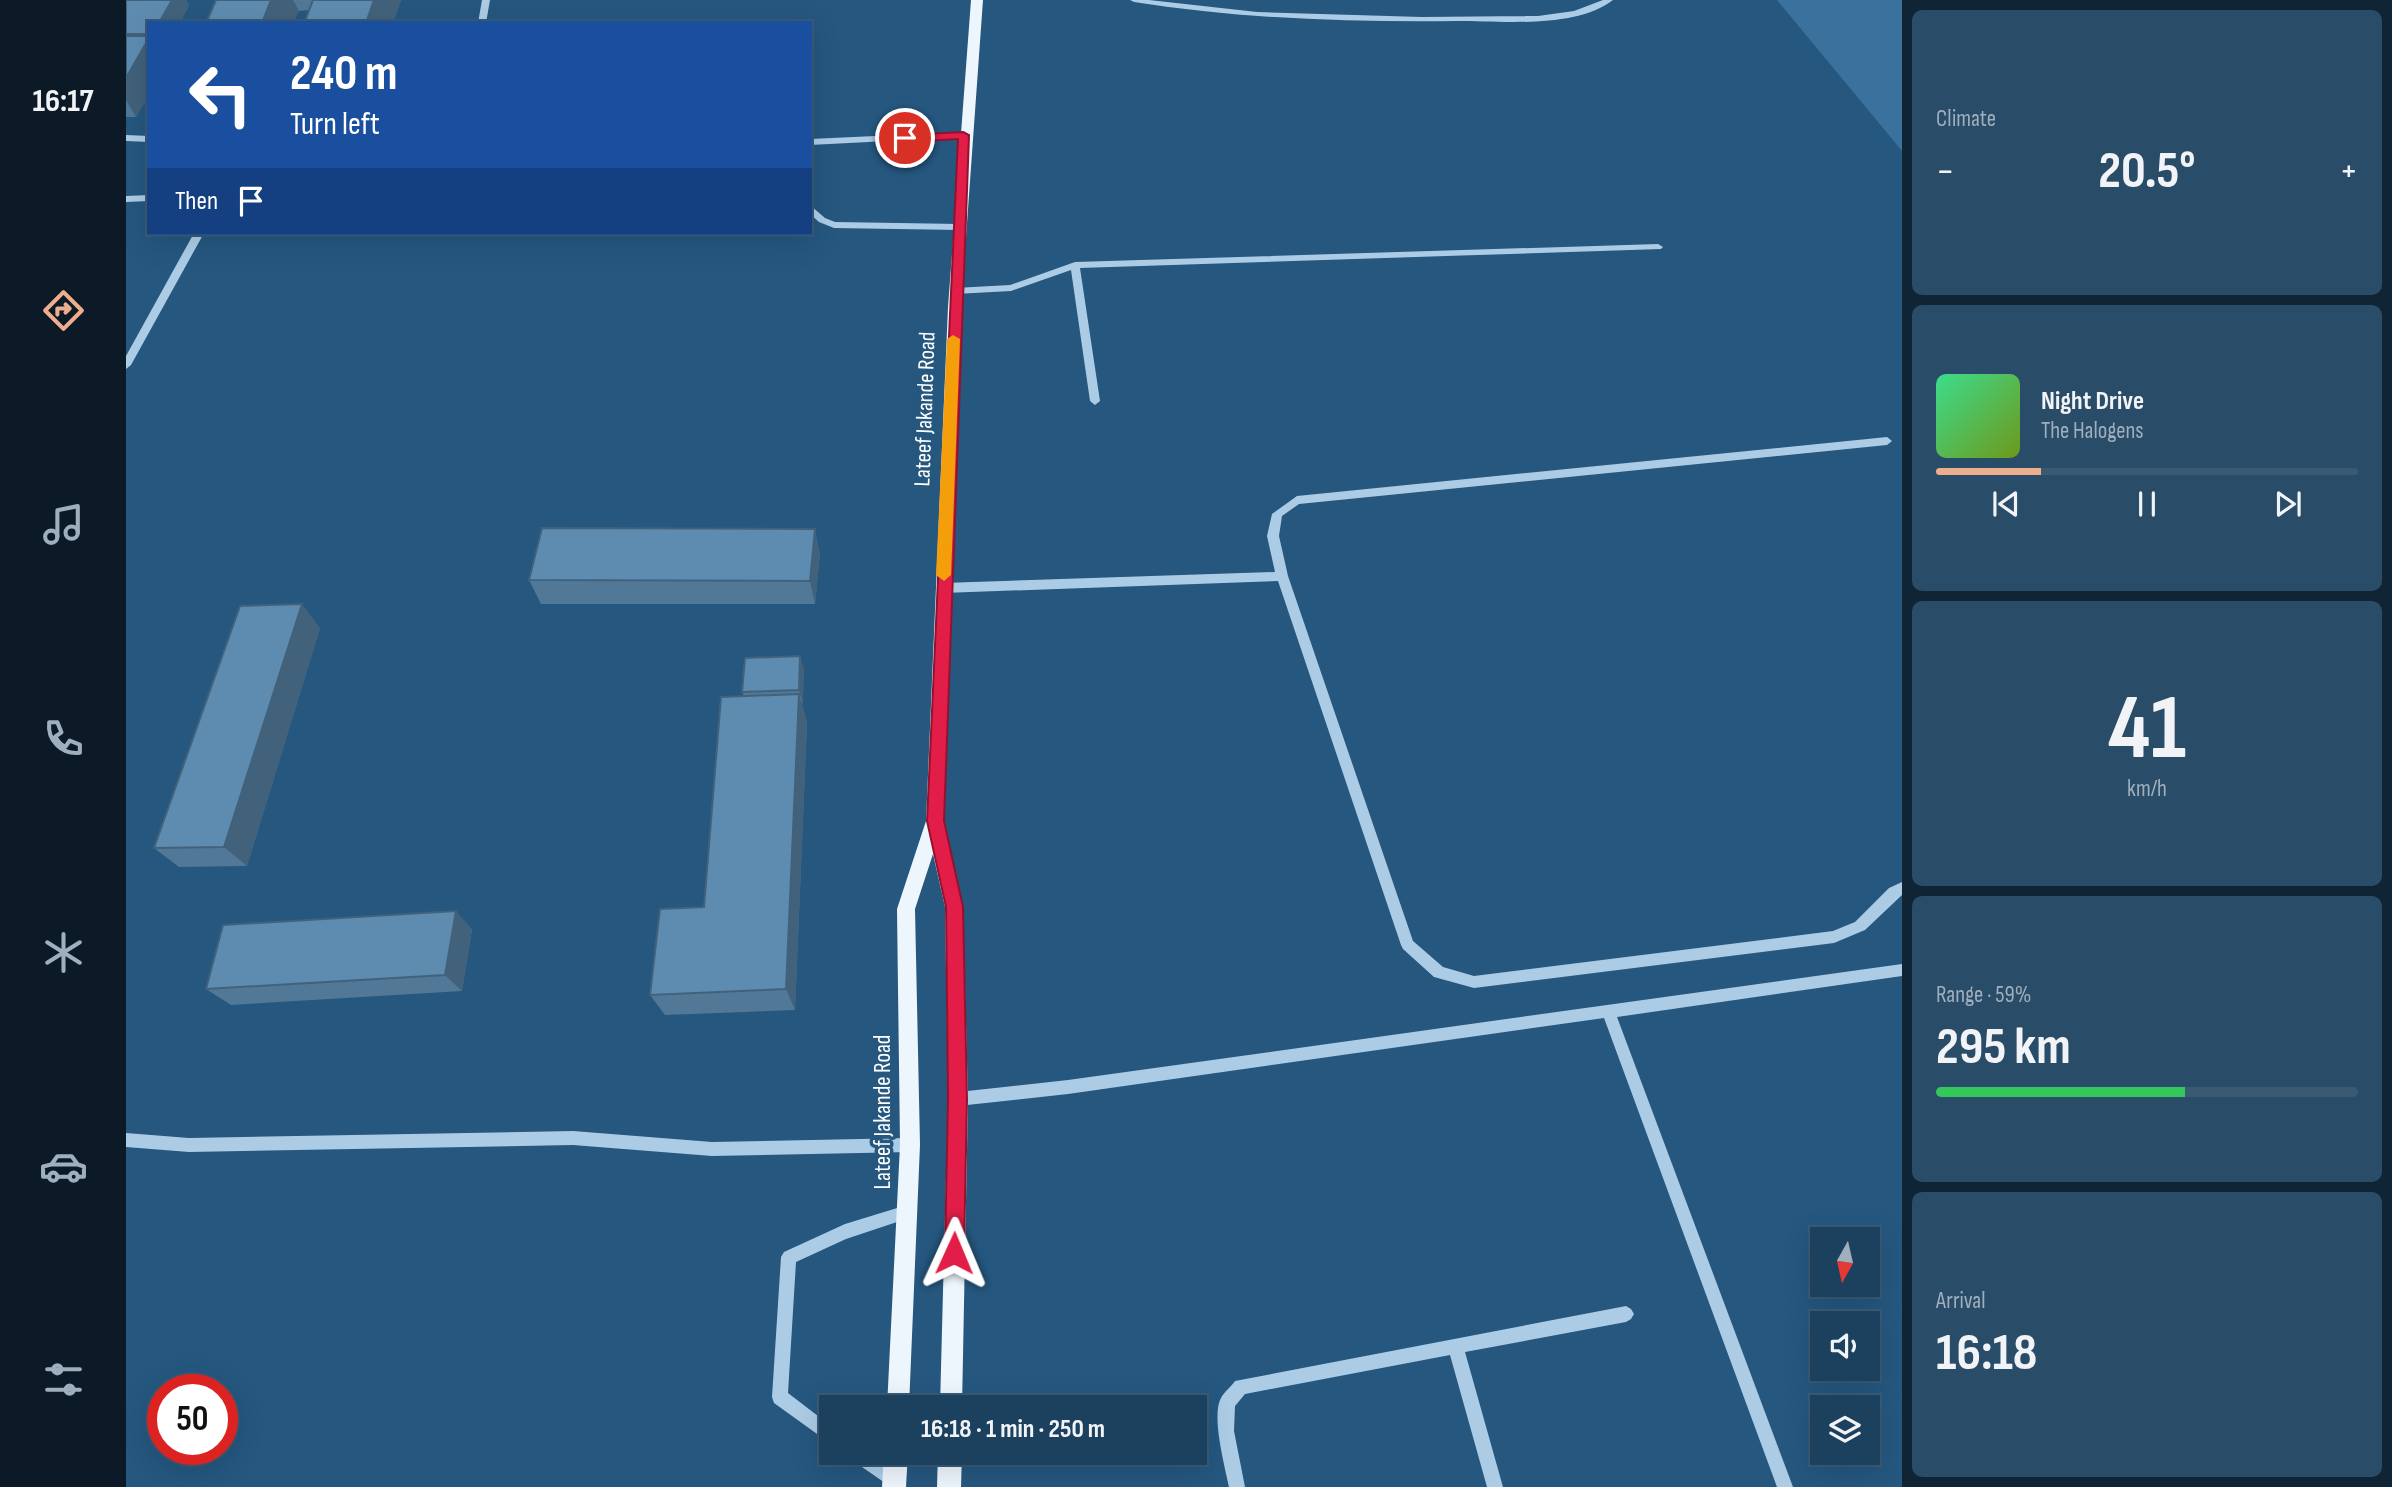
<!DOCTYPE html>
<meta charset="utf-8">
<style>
:root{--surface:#1c415f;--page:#294c68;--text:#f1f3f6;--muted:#a0afbd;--line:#3a5a74;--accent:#eead8d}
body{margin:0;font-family:"Sofia Sans Condensed",sans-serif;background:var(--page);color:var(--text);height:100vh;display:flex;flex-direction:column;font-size:26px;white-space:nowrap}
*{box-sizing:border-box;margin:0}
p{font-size:23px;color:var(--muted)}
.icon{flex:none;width:38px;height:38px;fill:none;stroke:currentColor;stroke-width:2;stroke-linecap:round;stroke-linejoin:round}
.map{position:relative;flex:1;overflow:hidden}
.drawer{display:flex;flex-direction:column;gap:10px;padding:10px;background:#0f2434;width:490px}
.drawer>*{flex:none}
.top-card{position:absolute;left:21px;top:21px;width:665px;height:214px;border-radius:0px;box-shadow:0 7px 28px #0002,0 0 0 2px var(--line);background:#1a4fa0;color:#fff;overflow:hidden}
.needle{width:46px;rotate:188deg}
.controls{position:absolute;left:1684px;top:1227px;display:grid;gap:14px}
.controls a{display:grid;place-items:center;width:70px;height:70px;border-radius:0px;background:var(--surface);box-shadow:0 7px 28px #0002,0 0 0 2px var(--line);font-size:35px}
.speed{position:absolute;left:21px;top:1374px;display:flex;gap:14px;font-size:35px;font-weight:700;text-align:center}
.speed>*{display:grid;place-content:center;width:91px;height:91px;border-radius:50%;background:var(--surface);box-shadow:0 7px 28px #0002,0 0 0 2px var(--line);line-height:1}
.speed .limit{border:10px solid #d22;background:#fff;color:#111}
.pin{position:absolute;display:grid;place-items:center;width:60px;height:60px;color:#fff;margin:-30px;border:4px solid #fff;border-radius:50%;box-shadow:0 2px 7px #0007}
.me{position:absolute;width:77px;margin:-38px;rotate:1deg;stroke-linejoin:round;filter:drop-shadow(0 0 5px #0008)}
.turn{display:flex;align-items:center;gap:24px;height:147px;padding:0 28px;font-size:32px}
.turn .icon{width:91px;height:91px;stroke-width:2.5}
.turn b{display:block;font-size:49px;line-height:60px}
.then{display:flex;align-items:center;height:66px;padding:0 28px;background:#0003;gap:14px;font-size:26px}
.big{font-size:52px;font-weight:700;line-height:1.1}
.drawer .widget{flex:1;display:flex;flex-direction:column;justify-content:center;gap:10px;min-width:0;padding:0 24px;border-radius:10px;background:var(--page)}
.drawer .dial{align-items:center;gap:0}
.dial b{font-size:91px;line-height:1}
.song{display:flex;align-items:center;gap:21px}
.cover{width:84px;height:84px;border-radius:10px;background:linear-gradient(135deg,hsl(150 70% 55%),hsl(80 70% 35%))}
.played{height:7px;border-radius:4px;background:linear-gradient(90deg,var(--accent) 25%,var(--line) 25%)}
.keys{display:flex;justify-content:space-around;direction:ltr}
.heat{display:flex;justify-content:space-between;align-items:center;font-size:38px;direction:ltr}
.charge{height:10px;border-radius:5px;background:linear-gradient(90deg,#34c759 59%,var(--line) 0)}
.trip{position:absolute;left:693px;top:1395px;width:388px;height:70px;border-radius:0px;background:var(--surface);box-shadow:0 7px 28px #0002,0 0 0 2px var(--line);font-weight:700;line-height:70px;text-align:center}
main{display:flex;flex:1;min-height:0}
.tab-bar{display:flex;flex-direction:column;width:126px;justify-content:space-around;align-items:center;background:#0b1a26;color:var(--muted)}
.tab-bar .icon{width:49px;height:49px}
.tab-bar .current{color:var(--accent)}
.tab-bar b{font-size:32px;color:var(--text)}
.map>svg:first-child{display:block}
</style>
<main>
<nav class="tab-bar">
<b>16:17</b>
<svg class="icon current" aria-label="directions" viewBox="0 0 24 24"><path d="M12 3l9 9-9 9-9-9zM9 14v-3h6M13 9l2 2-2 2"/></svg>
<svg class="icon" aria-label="music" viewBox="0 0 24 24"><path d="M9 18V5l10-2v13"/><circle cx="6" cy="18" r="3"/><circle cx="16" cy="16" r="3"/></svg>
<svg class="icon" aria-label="phone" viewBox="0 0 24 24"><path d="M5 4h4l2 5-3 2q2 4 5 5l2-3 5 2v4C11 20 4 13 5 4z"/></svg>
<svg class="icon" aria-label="climate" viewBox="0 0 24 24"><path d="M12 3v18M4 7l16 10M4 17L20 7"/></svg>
<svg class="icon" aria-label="car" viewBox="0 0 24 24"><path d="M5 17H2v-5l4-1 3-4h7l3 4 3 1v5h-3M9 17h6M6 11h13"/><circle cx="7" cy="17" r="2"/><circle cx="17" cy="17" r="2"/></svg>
<svg class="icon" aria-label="filters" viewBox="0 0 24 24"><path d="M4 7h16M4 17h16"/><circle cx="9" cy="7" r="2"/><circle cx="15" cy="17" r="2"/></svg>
</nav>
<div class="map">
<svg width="1776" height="1487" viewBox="0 0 1776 1487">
<rect width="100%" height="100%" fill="#25577f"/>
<path fill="#3a719d" d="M 1651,0 L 1776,0 L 1776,151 Z"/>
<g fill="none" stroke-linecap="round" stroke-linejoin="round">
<path fill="#accce6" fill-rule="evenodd" d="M 356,0 L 364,0 L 360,23 L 352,23 Z
M 1004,0 L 1023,0 L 1131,12 L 1296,17 L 1412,16 L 1448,11 L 1477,0 L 1487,0 C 1449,29 1377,21 1331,21 C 1223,22 1115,19 1008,2 Z
M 837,132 L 840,133 L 840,137 L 684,145 L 684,139 Z
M 0,135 L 23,136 L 23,142 L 0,141 Z
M 23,195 L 23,201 L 0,202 L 0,196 Z
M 684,205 L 699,218 L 709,222 L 834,224 L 839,227 L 834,230 L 708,228 L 693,222 L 684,214 Z
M 68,233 L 78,233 L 5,365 L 0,369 L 0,356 Z
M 1532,244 L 1537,247 L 1535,249 L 954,268 L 974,401 L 969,405 L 964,401 L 945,270 L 885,291 L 829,294 L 824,291 L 829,288 L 884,285 L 949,262 Z
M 1761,437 L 1766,441 L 1761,445 L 1173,504 L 1156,516 L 1153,536 L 1162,576 L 1287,941 L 1317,967 L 1348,976 L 1707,931 L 1729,922 L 1763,888 L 1776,882 L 1776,895 L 1739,930 L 1708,943 L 1348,988 L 1308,977 L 1277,949 L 1275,945 L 1152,581 L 817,593 L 811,588 L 817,583 L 1149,572 L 1141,536 L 1146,514 L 1171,496 Z
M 1776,964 L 1776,976 L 1491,1017 L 1667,1487 L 1651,1487 L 1478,1018 L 942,1094 L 832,1106 L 827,1104 L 825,1099 L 827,1094 L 832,1092 L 942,1080 Z
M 447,1131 L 586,1142 L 784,1138 L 789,1140 L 791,1145 L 789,1150 L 784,1152 L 586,1156 L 447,1145 L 63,1152 L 0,1147 L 0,1133 L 63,1138 Z
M 781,1205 L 786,1207 L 788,1212 L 786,1217 L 720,1239 L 670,1262 L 662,1393 L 705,1426 L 705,1444 L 648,1403 L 646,1397 L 655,1257 L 658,1252 L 719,1224 Z
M 1500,1306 L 1505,1309 L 1508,1314 L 1505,1319 L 1500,1322 L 1339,1352 L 1377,1487 L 1361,1487 L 1324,1355 L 1119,1394 L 1109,1406 L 1108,1431 L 1119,1487 L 1103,1487 C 1099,1467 1085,1416 1095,1398 C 1098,1392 1105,1387 1109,1381 Z
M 721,1452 L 744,1452 L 774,1473 L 776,1479 L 774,1485 L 769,1487 L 762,1485 L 723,1458 Z"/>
<path fill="#edf5fd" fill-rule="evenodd" d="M 845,0 L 857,0 L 835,307 L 818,821 L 837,907 L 842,1099 L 836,1407 L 814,1407 L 822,1099 L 819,907 L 807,854 L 789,909 L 794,1145 L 783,1407 L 761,1407 L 774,1145 L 771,909 L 800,821 L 822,307 Z
M 758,1452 L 782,1452 L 780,1487 L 756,1487 Z
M 812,1452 L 836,1452 L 835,1487 L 811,1487 Z"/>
</g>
<path fill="#517897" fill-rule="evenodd" d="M 0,0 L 60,0 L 63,6 L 23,23 L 23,95 L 10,117 L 0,117 Z
M 90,0 L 275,0 L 267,23 L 80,23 ZM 183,10 L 179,21 L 168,21 L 173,11 Z
M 694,553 L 689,604 L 415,604 L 403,580 Z
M 194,628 L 121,866 L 53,867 L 28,848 Z
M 674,656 L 678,671 L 676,705 L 681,722 L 669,1010 L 539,1015 L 524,995 L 578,907 L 618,696 L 616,692 Z
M 346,929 L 336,991 L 105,1005 L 80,989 Z"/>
<path fill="#42627b" d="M 46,0 L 60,0 L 63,6 L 54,23 L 33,23 Z
M 145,0 L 167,0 L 173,11 L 168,23 L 136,23 Z
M 248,0 L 275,0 L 267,23 L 240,23 Z
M 23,38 L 23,95 L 10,117 L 0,100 L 0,78 Z
M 689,529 L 694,553 L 689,604 L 684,581 Z
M 176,604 L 194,628 L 121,866 L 98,847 Z
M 674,656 L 678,671 L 677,705 L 673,690 Z
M 673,694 L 681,722 L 669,1010 L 660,989 Z
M 330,911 L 346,929 L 336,991 L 319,975 Z"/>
<path fill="#5e8cb0" stroke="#42627b" stroke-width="2" d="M 0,0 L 46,0 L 33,23 L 23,23 L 23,34 L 0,34 Z
M 90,0 L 145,0 L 136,23 L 179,21 L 187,0 L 248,0 L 240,23 L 80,23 Z
M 0,36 L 23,36 L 23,38 L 0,78 Z
M 416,528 L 689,529 L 684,581 L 403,580 Z
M 176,604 L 98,847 L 28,848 L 114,606 Z
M 674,656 L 673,690 L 616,692 L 619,658 Z
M 673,694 L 660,989 L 524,995 L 534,909 L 578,907 L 595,697 Z
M 330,911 L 319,975 L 80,989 L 97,925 Z"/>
<path fill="#e11d48" stroke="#92132f" stroke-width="2" d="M 837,132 L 843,135 L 818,821 L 837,907 L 841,1099 L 838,1253 L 835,1260 L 828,1263 L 821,1260 L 819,1253 L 822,1099 L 820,907 L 801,821 L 832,139 L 779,142 L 774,138 L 779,135 Z"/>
<path fill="#f59e0b" d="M 827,335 L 834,339 L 825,575 L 818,581 L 810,575 L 821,339 Z"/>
<g text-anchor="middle" stroke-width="7" stroke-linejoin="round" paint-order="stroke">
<g font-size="23" fill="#fff" stroke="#25577f">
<text transform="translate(798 409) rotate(-88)" y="8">Lateef Jakande Road</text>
<text transform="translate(756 1112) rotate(-90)" y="8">Lateef Jakande Road</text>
</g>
</g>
</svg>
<div class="controls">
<a><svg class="needle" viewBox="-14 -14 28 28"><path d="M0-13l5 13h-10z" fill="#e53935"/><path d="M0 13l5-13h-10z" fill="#a0afbd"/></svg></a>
<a><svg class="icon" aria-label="sound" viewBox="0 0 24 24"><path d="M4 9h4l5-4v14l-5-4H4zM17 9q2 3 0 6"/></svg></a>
<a><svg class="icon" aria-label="layers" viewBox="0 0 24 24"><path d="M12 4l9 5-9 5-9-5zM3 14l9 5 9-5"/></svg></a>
</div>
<div class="speed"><div class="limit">50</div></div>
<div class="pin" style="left:779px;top:138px;background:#d93025"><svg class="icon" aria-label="arrive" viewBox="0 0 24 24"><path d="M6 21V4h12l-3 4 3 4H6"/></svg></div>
<svg class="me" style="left:828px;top:1253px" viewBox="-20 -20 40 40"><path d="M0-17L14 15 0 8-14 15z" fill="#e11d48" stroke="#fff" stroke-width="4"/></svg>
<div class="trip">16:18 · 1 min · 250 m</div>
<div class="top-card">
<div class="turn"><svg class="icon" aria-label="left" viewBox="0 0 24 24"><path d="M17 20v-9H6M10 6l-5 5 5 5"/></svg><div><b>240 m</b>Turn left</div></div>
<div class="then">Then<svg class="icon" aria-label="arrive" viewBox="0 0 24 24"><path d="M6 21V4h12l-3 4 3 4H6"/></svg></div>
</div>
</div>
<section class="drawer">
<div class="widget"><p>Climate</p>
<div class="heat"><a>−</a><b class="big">20.5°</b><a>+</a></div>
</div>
<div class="widget">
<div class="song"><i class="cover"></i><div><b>Night Drive</b><p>The Halogens</p></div></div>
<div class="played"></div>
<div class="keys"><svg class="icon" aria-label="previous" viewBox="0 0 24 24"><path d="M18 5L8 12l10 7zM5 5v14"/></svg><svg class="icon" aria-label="pause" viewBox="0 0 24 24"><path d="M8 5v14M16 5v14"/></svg><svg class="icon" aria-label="next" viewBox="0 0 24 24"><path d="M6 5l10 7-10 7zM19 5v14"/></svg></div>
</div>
<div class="widget dial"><b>41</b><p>km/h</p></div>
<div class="widget"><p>Range · 59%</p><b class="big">295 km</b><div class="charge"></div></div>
<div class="widget"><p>Arrival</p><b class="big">16:18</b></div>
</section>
</main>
